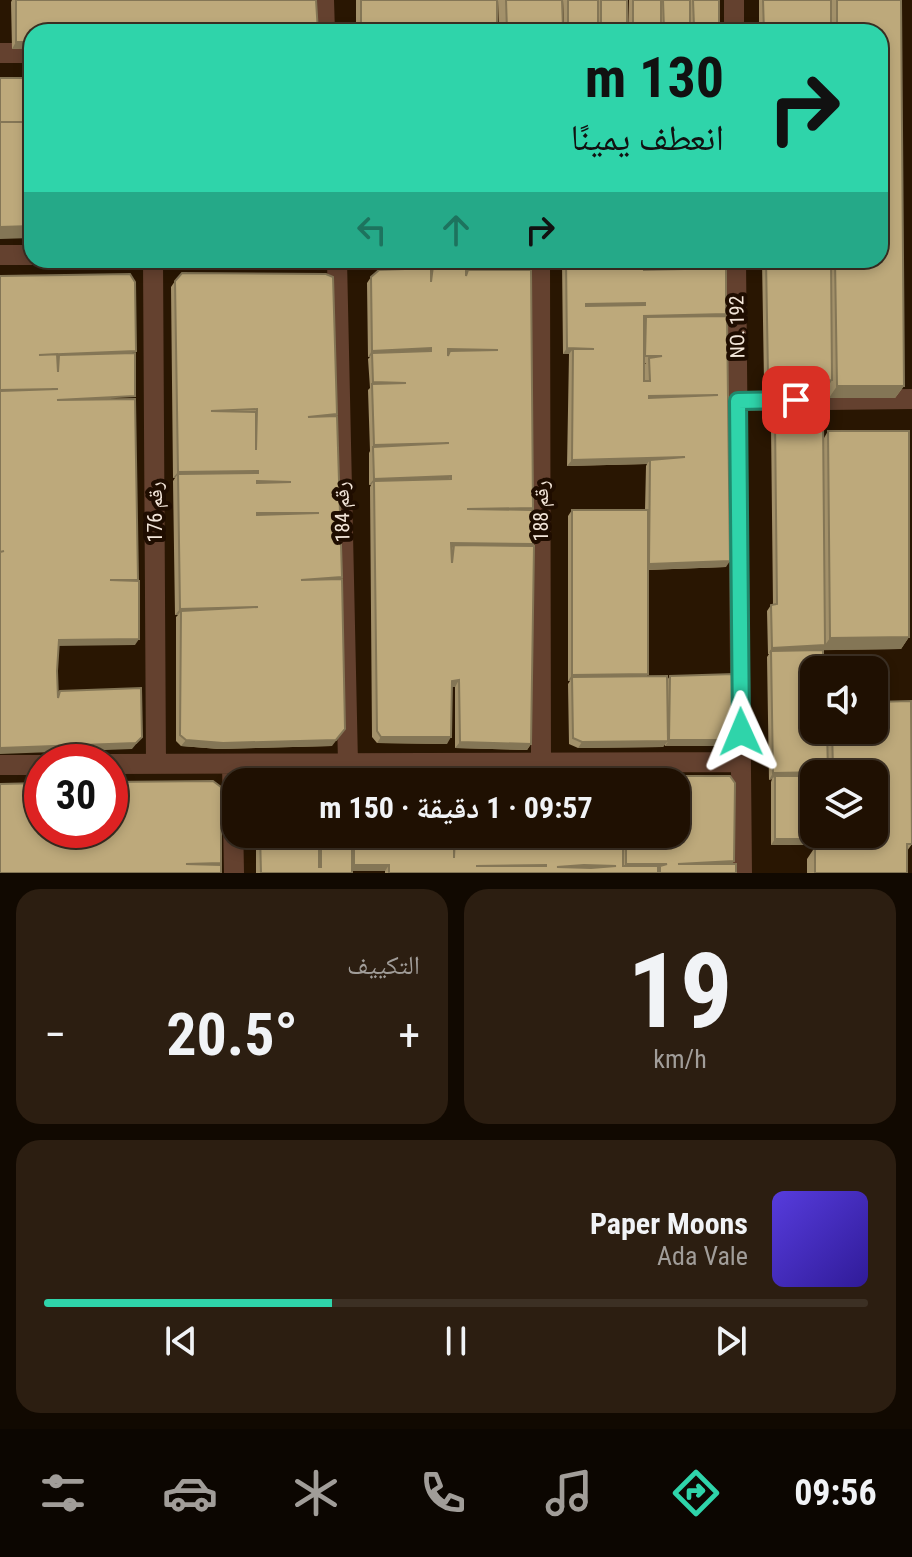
<!DOCTYPE html>
<html lang="ar">
<meta charset="utf-8">
<style>
:root{--surface:#1f1002;--page:#2c1e11;--text:#f1f3f6;--muted:#a19d99;--line:#3c3024;--accent:#2fd4aa}
body{margin:0;font-family:"Roboto Condensed","Noto Naskh Arabic",sans-serif;background:var(--page);color:var(--text);direction:rtl;height:100vh;display:flex;flex-direction:column;font-size:30px;white-space:nowrap}
*{box-sizing:border-box;margin:0}
p{font-size:26px;color:var(--muted)}
.icon{flex:none;width:44px;height:44px;fill:none;stroke:currentColor;stroke-width:2;stroke-linecap:round;stroke-linejoin:round}
.map{position:relative;height:873px;overflow:hidden;direction:ltr}
.panel{display:flex;flex-direction:column;gap:16px;padding:16px;background:#110901;flex:1}
.panel>*{flex:none}
.banner{position:absolute;left:24px;top:24px;width:864px;height:244px;border-radius:24px;box-shadow:0 4px 12px #0003,0 0 0 2px var(--line);direction:rtl;background:#2fd4aa;color:#111;overflow:hidden}
.tools{position:absolute;left:800px;top:656px;display:grid;gap:16px}
.tools a{display:grid;place-items:center;width:88px;height:88px;border-radius:16px;background:var(--surface);box-shadow:0 4px 12px #0003,0 0 0 2px var(--line);font-size:40px}
.speed{position:absolute;left:24px;top:744px;display:flex;gap:16px;font-size:40px;font-weight:700;text-align:center}
.speed>*{display:grid;place-content:center;width:104px;height:104px;border-radius:50%;background:var(--surface);box-shadow:0 4px 12px #0003,0 0 0 2px var(--line);line-height:1}
.speed .limit{border:12px solid #d22;background:#fff;color:#111}
.pin{position:absolute;display:grid;place-items:center;width:68px;height:68px;color:#fff;margin:-34px;border-radius:16px;box-shadow:0 4px 12px #0006}
.me{position:absolute;width:88px;margin:-44px;rotate:359deg;stroke-linejoin:round;filter:drop-shadow(0 0 6px #0008)}
.turn{display:flex;align-items:center;gap:28px;height:168px;padding:0 32px;font-size:36px}
.turn .icon{width:104px;height:104px;stroke-width:2.5}
.turn b{display:block;font-size:56px;line-height:68px}
.lanes{display:flex;align-items:center;height:76px;padding:0 32px;background:#0003;justify-content:center;gap:40px;direction:ltr}
.lanes .off{opacity:.35}
.big{font-size:60px;font-weight:700;line-height:1.1}
.panel .widget{flex:1;display:flex;flex-direction:column;justify-content:center;gap:12px;min-width:0;padding:0 28px;border-radius:24px;background:var(--page)}
.panel .dial{align-items:center;gap:0}
.dial b{font-size:104px;line-height:1}
.song{display:flex;align-items:center;gap:24px}
.cover{width:96px;height:96px;border-radius:12px;background:linear-gradient(135deg,hsl(250 70% 55%),hsl(250 70% 35%))}
.played{height:8px;border-radius:4px;background:linear-gradient(90deg,var(--accent) 35%,var(--line) 35%)}
.keys{display:flex;justify-content:space-around;direction:ltr}
.heat{display:flex;justify-content:space-between;align-items:center;font-size:44px;direction:ltr}
.panel .tiles{flex:1;display:grid;gap:16px;grid-template-columns:1fr 1fr}
.widget:last-child{grid-column:span 2}
.trip{position:absolute;left:222px;top:768px;width:468px;height:80px;border-radius:24px;background:var(--surface);box-shadow:0 4px 12px #0003,0 0 0 2px var(--line);font-weight:700;line-height:80px;text-align:center;direction:rtl}
.tabs{display:flex;height:128px;justify-content:space-around;align-items:center;background:#0c0601;color:var(--muted)}
.tabs .icon{width:56px;height:56px}
.tabs .active{color:var(--accent)}
.tabs b{font-size:36px;color:var(--text)}
.map>svg:first-child{display:block}
</style>
<div class="map">
<svg width="912" height="873" viewBox="0 0 912 873">
<rect width="100%" height="100%" fill="#291602"/>
<g fill="none" stroke-linecap="round" stroke-linejoin="round">
<path stroke="#64412f" stroke-width="20" d="M 324,0 L 325,32
M 734,0 L 734,32
M 0,53 L 32,53
M 0,255 L 32,255
M 153,260 L 156,764
M 337,260 L 348,763
M 540,260 L 541,763
M 736,260 L 742,873
M 738,401 L 912,399
M 110,764 L 741,762
M 232,764 L 234,873
M 0,765 L 42,765"/>
</g>
<path fill="#a3916a" fill-rule="evenodd" d="M 0,0 L 316,0 L 32,32 L 32,48 L 12,49 L 11,2 L 12,0 Z
M 356,0 L 497,0 L 497,32 L 358,32 L 356,30 Z
M 498,0 L 562,0 L 563,28 L 560,32 L 499,32 Z
M 563,0 L 627,0 L 627,29 L 625,32 L 564,32 Z
M 629,0 L 719,0 L 719,25 L 715,31 L 689,32 L 689,29 L 687,32 L 628,32 Z
M 759,0 L 901,0 L 904,386 L 895,398 L 829,398 L 828,386 L 773,390 L 764,382 L 762,260 L 880,260 L 880,32 L 759,32 Z
M 562,260 L 727,260 L 727,266 L 725,268 L 726,314 L 725,316 L 726,567 L 648,570 L 648,674 L 646,677 L 667,680 L 670,676 L 729,746 L 665,746 L 665,744 L 663,747 L 578,748 L 569,744 L 568,684 L 570,681 L 568,681 L 568,516 L 572,510 L 645,510 L 646,466 L 647,464 L 567,466 L 569,354 L 563,354 ZM 644,363 L 646,363 L 645,364 L 645,381 L 644,381 Z
M 433,266 L 466,272 L 468,270 L 533,508 L 532,510 L 533,544 L 532,546 L 531,744 L 527,750 L 455,748 L 455,687 L 452,687 L 447,744 L 377,743 L 372,737 L 370,487 L 371,485 L 369,485 L 369,453 L 370,451 L 368,390 L 370,388 L 368,359 L 370,357 L 368,357 L 367,283 L 371,277 L 431,269 Z
M 175,281 L 335,416 L 342,577 L 340,579 L 332,746 L 219,749 L 181,746 L 176,741 L 176,617 L 178,615 L 175,615 L 173,481 L 175,478 L 173,478 L 171,287 Z
M 775,420 L 824,438 L 828,431 L 909,637 L 901,649 L 822,650 L 814,730 L 874,730 L 912,844 L 907,851 L 907,873 L 807,873 L 807,859 L 815,847 L 835,847 L 835,844 L 771,845 L 771,782 L 772,779 L 769,780 L 767,657 L 769,654 L 768,654 L 767,611 L 771,605 L 773,605 L 771,426 ZM 814,774 L 874,774 L 874,834 L 814,834 Z
M 669,776 L 730,776 L 735,783 L 734,861 L 732,864 L 736,864 L 736,873 L 385,873 L 385,871 L 352,871 L 352,873 L 256,873 L 256,834 L 676,834 L 676,782 L 352,782 L 355,777 L 387,777 L 387,780 L 389,777 L 455,777 L 455,781 L 457,778 L 546,780 L 623,777 L 623,781 L 626,777 L 667,777 L 667,779 Z"/>
<path fill="#847656" d="M 719,25 L 715,31 L 689,32 L 694,26 Z
M 563,28 L 560,32 L 505,32 L 507,30 Z
M 661,28 L 659,32 L 631,32 L 633,30 Z
M 690,28 L 687,32 L 661,32 L 664,29 Z
M 627,29 L 625,32 L 599,32 L 601,30 Z
M 16,42 L 32,42 L 32,48 L 12,49 Z
M 32,226 L 32,238 L 0,239 L 0,227 Z
M 727,266 L 723,272 L 642,274 L 646,268 Z
M 645,303 L 640,309 L 581,310 L 586,304 Z
M 726,314 L 722,320 L 646,317 L 643,322 L 644,316 Z
M 431,348 L 427,355 L 372,353 L 370,357 L 368,357 L 372,351 Z
M 567,348 L 594,349 L 573,349 L 569,354 L 563,354 Z
M 832,380 L 828,387 L 773,390 L 777,384 Z
M 837,386 L 904,386 L 895,398 L 829,398 Z
M 685,457 L 650,460 L 647,464 L 567,466 L 572,460 Z
M 258,471 L 254,477 L 178,474 L 175,478 L 173,478 L 178,472 Z
M 451,476 L 446,482 L 374,481 L 371,485 L 369,485 L 374,479 Z
M 451,543 L 533,544 L 529,550 L 454,545 L 451,550 Z
M 730,561 L 726,567 L 645,570 L 649,564 Z
M 258,607 L 181,611 L 178,615 L 175,615 L 180,609 Z
M 909,637 L 901,649 L 771,651 L 768,654 L 772,648 L 825,645 L 830,638 Z
M 139,639 L 135,645 L 54,646 L 59,640 Z
M 648,674 L 643,680 L 572,677 L 570,681 L 568,681 L 572,675 Z
M 459,680 L 455,687 L 448,687 L 452,681 Z
M 345,729 L 332,746 L 219,749 L 181,746 L 186,740 Z
M 142,737 L 132,749 L 0,754 L 0,748 Z
M 381,737 L 451,737 L 447,744 L 377,743 Z
M 669,740 L 734,740 L 729,746 L 665,746 Z
M 668,741 L 663,747 L 578,748 L 582,742 Z
M 460,742 L 531,744 L 527,750 L 455,748 Z
M 833,769 L 843,769 L 840,774 L 829,774 Z
M 828,772 L 826,774 L 814,774 L 814,778 L 775,776 L 772,779 L 769,780 L 773,773 Z
M 775,839 L 839,839 L 835,845 L 771,845 Z
M 734,861 L 730,867 L 678,864 Z
M 626,864 L 667,864 L 660,866 L 657,870 L 622,870 Z
M 354,865 L 389,865 L 385,871 L 350,871 Z
M 584,865 L 616,866 L 580,871 L 557,867 Z"/>
<path fill="#bda97b" stroke="#847656" stroke-width="2" fill-rule="evenodd" d="M 16,0 L 316,0 L 318,32 L 32,32 L 32,42 L 16,42 Z
M 361,0 L 497,0 L 497,32 L 369,32 L 361,24 Z
M 506,0 L 562,0 L 563,28 L 507,30 Z
M 568,0 L 598,0 L 598,31 L 574,32 L 568,29 Z
M 601,0 L 627,0 L 627,29 L 601,30 Z
M 633,0 L 661,0 L 661,28 L 633,30 Z
M 663,0 L 690,0 L 690,28 L 664,29 Z
M 693,0 L 719,0 L 719,25 L 694,26 Z
M 763,0 L 831,0 L 831,32 L 764,32 Z
M 837,0 L 901,0 L 904,386 L 837,386 L 835,260 L 880,260 L 880,32 L 837,32 Z
M 0,78 L 32,78 L 32,122 L 0,122 Z
M 0,122 L 32,122 L 32,226 L 0,227 Z
M 566,260 L 727,260 L 727,266 L 646,268 L 644,260 L 644,270 L 726,268 L 726,314 L 644,316 L 644,381 L 650,381 L 649,358 L 662,356 L 645,356 L 646,317 L 727,316 L 730,561 L 649,564 L 650,460 L 685,457 L 572,460 L 573,349 L 594,349 L 567,348 ZM 645,303 L 645,305 L 586,306 L 586,304 ZM 718,395 L 649,398 L 649,396 Z
M 766,260 L 831,260 L 832,380 L 777,384 L 768,375 Z
M 466,265 L 466,276 L 468,270 L 531,270 L 533,508 L 467,509 L 533,510 L 533,544 L 451,543 L 452,563 L 454,545 L 534,546 L 531,744 L 460,742 L 459,680 L 452,681 L 451,737 L 381,737 L 377,731 L 374,481 L 451,479 L 451,476 L 374,479 L 373,447 L 449,443 L 374,445 L 372,384 L 406,383 L 373,382 L 372,353 L 431,351 L 431,348 L 372,351 L 371,277 L 379,270 L 431,268 L 431,282 L 433,266 ZM 448,349 L 498,350 L 450,351 L 448,356 Z
M 182,273 L 326,274 L 333,277 L 337,414 L 308,417 L 337,416 L 342,577 L 301,580 L 342,579 L 345,729 L 336,740 L 223,743 L 186,740 L 180,735 L 181,611 L 258,607 L 180,609 L 178,474 L 258,473 L 258,471 L 178,472 L 175,281 ZM 257,409 L 256,450 L 256,412 L 211,411 ZM 257,481 L 291,482 L 257,483 ZM 257,513 L 319,513 L 257,515 Z
M 130,274 L 135,282 L 136,351 L 39,355 L 57,354 L 58,372 L 59,355 L 135,353 L 135,396 L 57,400 L 135,399 L 138,580 L 110,580 L 139,581 L 139,639 L 59,640 L 57,671 L 58,698 L 60,691 L 141,688 L 142,737 L 136,743 L 0,748 L 0,552 L 4,551 L 0,552 L 0,391 L 58,389 L 0,390 L 0,276 Z
M 775,420 L 823,420 L 825,645 L 772,648 L 771,605 L 777,604 Z
M 828,431 L 909,431 L 909,637 L 830,638 Z
M 572,510 L 648,510 L 648,674 L 572,675 Z
M 823,650 L 823,670 L 814,670 L 814,730 L 827,730 L 828,772 L 773,773 L 771,651 Z
M 734,674 L 734,740 L 669,740 L 670,676 Z
M 667,676 L 668,741 L 582,742 L 573,738 L 572,677 Z
M 911,701 L 912,844 L 907,844 L 907,873 L 815,873 L 815,847 L 844,847 L 844,834 L 874,834 L 874,774 L 843,774 L 843,769 L 833,769 L 832,730 L 874,730 L 874,702 Z
M 669,776 L 730,776 L 735,783 L 734,861 L 678,864 L 736,864 L 736,873 L 660,873 L 660,866 L 667,864 L 626,864 L 626,834 L 676,834 L 676,782 L 668,782 Z
M 775,776 L 814,776 L 814,834 L 839,834 L 839,839 L 775,839 Z
M 355,777 L 387,777 L 387,782 L 355,782 Z
M 389,777 L 455,777 L 455,782 L 388,782 Z
M 623,777 L 623,782 L 457,782 L 457,778 L 546,780 Z
M 626,777 L 667,777 L 667,782 L 626,782 Z
M 352,778 L 352,782 L 259,782 L 259,779 Z
M 213,781 L 221,787 L 221,863 L 186,864 L 221,865 L 221,873 L 0,873 L 0,784 L 42,783 L 42,830 L 110,830 L 110,782 Z
M 260,834 L 319,834 L 319,867 L 321,867 L 321,834 L 352,834 L 352,873 L 261,873 Z
M 354,834 L 454,834 L 454,858 L 455,834 L 623,834 L 623,866 L 658,866 L 658,873 L 389,873 L 389,865 L 354,865 ZM 546,865 L 546,866 L 476,866 ZM 584,865 L 616,866 L 591,868 L 557,867 Z"/>
<g fill="none" stroke-linecap="round" stroke-linejoin="round">
<g stroke="#1f8a6e" stroke-width="20">
<path id="route" d="M 741,732 L 738,401 L 796,400"/>
</g>
<use href="#route" stroke="#2fd4aa" stroke-width="14"/>
</g>
<g text-anchor="middle" stroke-width="8" stroke-linejoin="round" paint-order="stroke">
<g font-size="20" fill="#f3e6d9" stroke="#1f0d00">
<text transform="translate(737 327) rotate(-91)" y="7">NO. 192</text>
<text transform="translate(541 511) rotate(-90)" y="7">رقم 188</text>
<text transform="translate(155 512) rotate(-90)" y="7">رقم 176</text>
<text transform="translate(342 512) rotate(-91)" y="7">رقم 184</text>
</g>
</g>
</svg>
<div class="tools">
<a><svg class="icon" aria-label="sound" viewBox="0 0 24 24"><path d="M4 9h4l5-4v14l-5-4H4zM17 9q2 3 0 6"/></svg></a>
<a><svg class="icon" aria-label="layers" viewBox="0 0 24 24"><path d="M12 4l9 5-9 5-9-5zM3 14l9 5 9-5"/></svg></a>
</div>
<div class="speed"><div class="limit">30</div></div>
<div class="pin" style="left:796px;top:400px;background:#d93025"><svg class="icon" aria-label="arrive" viewBox="0 0 24 24"><path d="M6 21V4h12l-3 4 3 4H6"/></svg></div>
<svg class="me" style="left:741px;top:732px" viewBox="-20 -20 40 40"><path d="M0-17L14 15 0 8-14 15z" fill="#2fd4aa" stroke="#fff" stroke-width="4"/></svg>
<div class="trip">09:57 · 1 دقيقة · 150 m</div>
<div class="banner">
<div class="turn"><svg class="icon" aria-label="right" viewBox="0 0 24 24"><path d="M7 20v-9h11M14 6l5 5-5 5"/></svg><div><b>130 m</b>انعطف يمينًا</div></div>
<div class="lanes"><svg class="icon off" aria-label="left" viewBox="0 0 24 24"><path d="M17 20v-9H6M10 6l-5 5 5 5"/></svg><svg class="icon off" aria-label="ahead" viewBox="0 0 24 24"><path d="M12 20V5M6 11l6-6 6 6"/></svg><svg class="icon" aria-label="right" viewBox="0 0 24 24"><path d="M7 20v-9h11M14 6l5 5-5 5"/></svg></div>
</div>
</div>
<section class="panel">
<div class="tiles">
<div class="widget dial"><b>19</b><p>km/h</p></div>
<div class="widget"><p>التكييف</p>
<div class="heat"><a>−</a><b class="big">20.5°</b><a>+</a></div>
</div>
<div class="widget">
<div class="song"><i class="cover"></i><div><b>Paper Moons</b><p>Ada Vale</p></div></div>
<div class="played"></div>
<div class="keys"><svg class="icon" aria-label="previous" viewBox="0 0 24 24"><path d="M18 5L8 12l10 7zM5 5v14"/></svg><svg class="icon" aria-label="pause" viewBox="0 0 24 24"><path d="M8 5v14M16 5v14"/></svg><svg class="icon" aria-label="next" viewBox="0 0 24 24"><path d="M6 5l10 7-10 7zM19 5v14"/></svg></div>
</div>
</div>
</section>
<nav class="tabs">
<b>09:56</b>
<svg class="icon active" aria-label="directions" viewBox="0 0 24 24"><path d="M12 3l9 9-9 9-9-9zM9 14v-3h6M13 9l2 2-2 2"/></svg>
<svg class="icon" aria-label="music" viewBox="0 0 24 24"><path d="M9 18V5l10-2v13"/><circle cx="6" cy="18" r="3"/><circle cx="16" cy="16" r="3"/></svg>
<svg class="icon" aria-label="phone" viewBox="0 0 24 24"><path d="M5 4h4l2 5-3 2q2 4 5 5l2-3 5 2v4C11 20 4 13 5 4z"/></svg>
<svg class="icon" aria-label="climate" viewBox="0 0 24 24"><path d="M12 3v18M4 7l16 10M4 17L20 7"/></svg>
<svg class="icon" aria-label="car" viewBox="0 0 24 24"><path d="M5 17H2v-5l4-1 3-4h7l3 4 3 1v5h-3M9 17h6M6 11h13"/><circle cx="7" cy="17" r="2"/><circle cx="17" cy="17" r="2"/></svg>
<svg class="icon" aria-label="filters" viewBox="0 0 24 24"><path d="M4 7h16M4 17h16"/><circle cx="9" cy="7" r="2"/><circle cx="15" cy="17" r="2"/></svg>
</nav>
